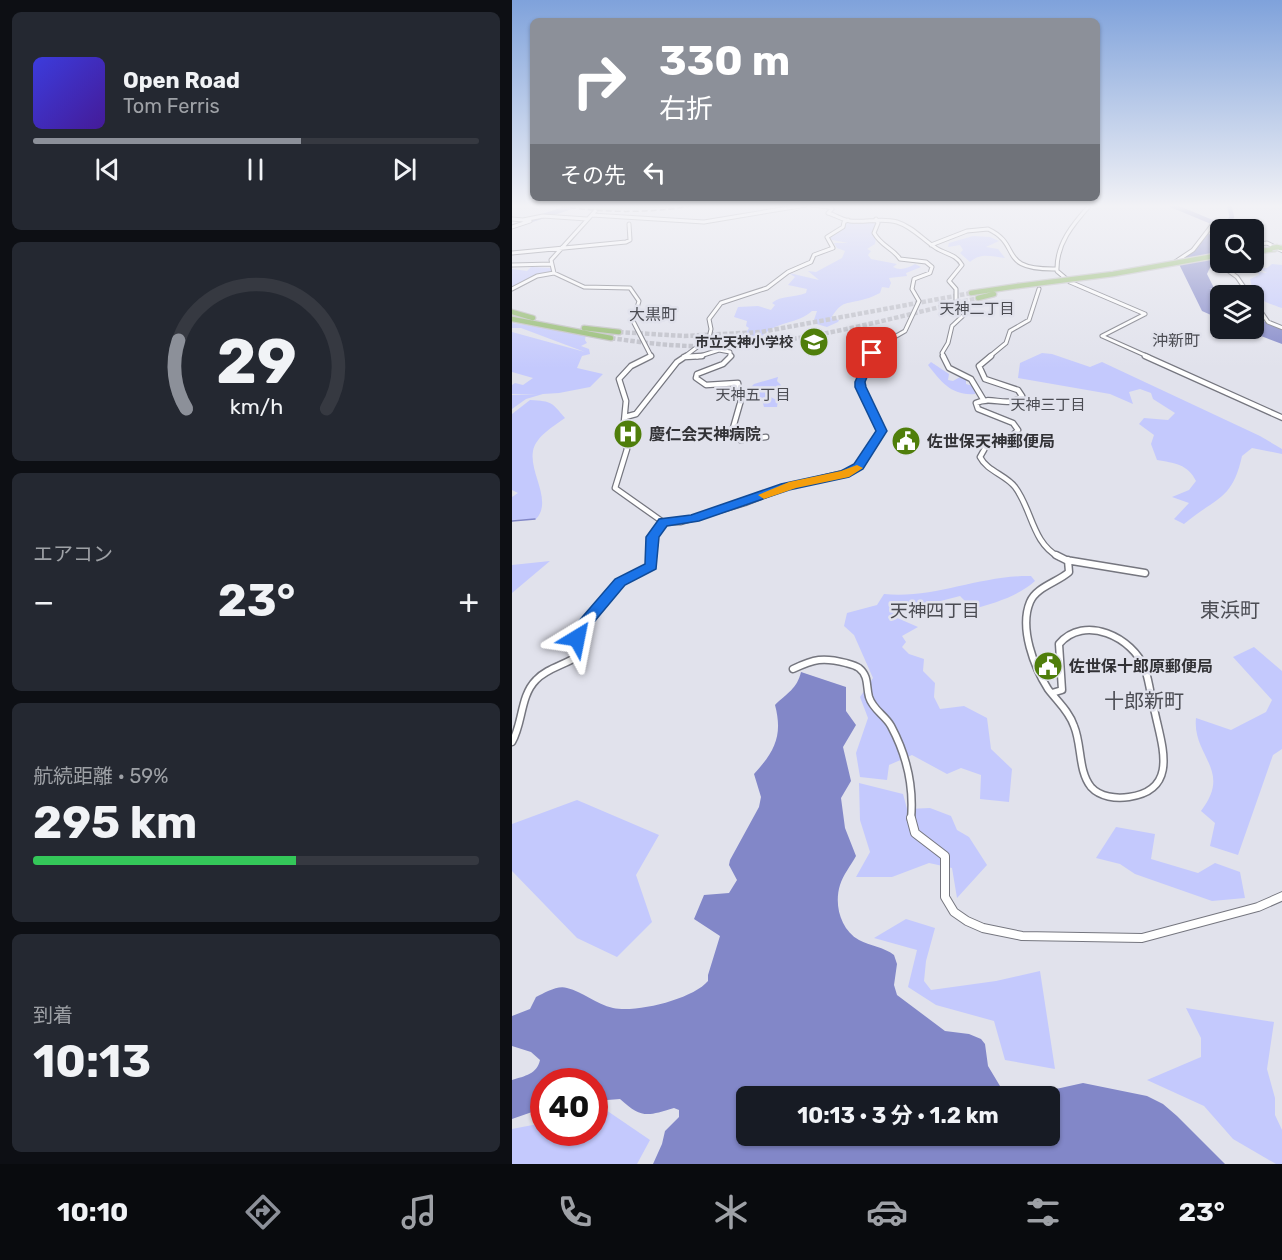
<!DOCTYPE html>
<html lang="ja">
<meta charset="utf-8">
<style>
:root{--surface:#171b24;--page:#242831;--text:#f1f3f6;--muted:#9ea1a6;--line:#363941;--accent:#8c9099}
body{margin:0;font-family:Rubik,"Noto Sans JP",sans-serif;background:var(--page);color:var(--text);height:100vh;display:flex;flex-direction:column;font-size:22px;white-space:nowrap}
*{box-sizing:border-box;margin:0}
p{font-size:20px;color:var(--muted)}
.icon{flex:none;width:33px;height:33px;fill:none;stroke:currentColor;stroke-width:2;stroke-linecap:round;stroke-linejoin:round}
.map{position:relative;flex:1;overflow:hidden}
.sheet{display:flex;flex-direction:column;gap:12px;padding:12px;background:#0d0f14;width:512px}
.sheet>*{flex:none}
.top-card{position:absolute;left:18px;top:18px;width:570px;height:183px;border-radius:9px;box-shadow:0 2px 4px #0004;background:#8c9099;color:#fff;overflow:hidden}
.tools{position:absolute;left:698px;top:219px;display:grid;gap:12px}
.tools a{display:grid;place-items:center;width:54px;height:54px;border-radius:9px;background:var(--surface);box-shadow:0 2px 4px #0004;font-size:30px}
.speed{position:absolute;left:18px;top:1068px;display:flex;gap:12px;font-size:30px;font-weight:700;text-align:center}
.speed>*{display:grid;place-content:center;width:78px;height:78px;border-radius:50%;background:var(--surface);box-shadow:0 2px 4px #0004;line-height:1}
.speed .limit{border:9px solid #d22;background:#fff;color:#111}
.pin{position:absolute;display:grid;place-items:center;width:51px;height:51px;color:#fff;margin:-26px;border-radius:12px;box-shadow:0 3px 9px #0006}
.me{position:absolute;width:66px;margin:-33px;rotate:35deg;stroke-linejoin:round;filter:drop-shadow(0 0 4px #0008)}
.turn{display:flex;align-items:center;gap:21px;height:126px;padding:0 30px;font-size:27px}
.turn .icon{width:78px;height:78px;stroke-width:2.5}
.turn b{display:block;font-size:42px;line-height:51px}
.then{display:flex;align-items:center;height:57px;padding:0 30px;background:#0003;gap:12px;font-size:22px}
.big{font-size:45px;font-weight:700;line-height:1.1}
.sheet .widget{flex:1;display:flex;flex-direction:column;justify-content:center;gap:9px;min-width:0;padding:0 21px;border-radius:9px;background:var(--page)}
.sheet .dial{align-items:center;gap:0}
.dial svg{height:156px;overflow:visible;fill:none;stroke:var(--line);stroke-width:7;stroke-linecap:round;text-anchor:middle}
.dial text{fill:var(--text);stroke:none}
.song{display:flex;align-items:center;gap:18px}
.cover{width:72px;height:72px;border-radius:9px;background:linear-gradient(135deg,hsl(240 70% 55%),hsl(260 70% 35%))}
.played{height:6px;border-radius:3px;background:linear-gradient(90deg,var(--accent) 60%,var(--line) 60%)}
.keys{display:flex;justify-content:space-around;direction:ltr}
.heat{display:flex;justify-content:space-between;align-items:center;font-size:33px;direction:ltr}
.charge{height:9px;border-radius:4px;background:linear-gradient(90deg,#34c759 59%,var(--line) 0)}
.trip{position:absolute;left:224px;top:1086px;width:324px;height:60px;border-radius:9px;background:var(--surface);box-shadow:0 2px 4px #0004;font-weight:700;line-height:60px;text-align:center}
.tabs{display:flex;height:96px;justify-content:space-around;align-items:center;background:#090b0e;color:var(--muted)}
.tabs .icon{width:42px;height:42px}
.tabs .current{color:var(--accent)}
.tabs b{font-size:27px;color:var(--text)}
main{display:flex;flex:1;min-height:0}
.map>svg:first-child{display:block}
</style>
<main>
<section class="sheet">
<div class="widget">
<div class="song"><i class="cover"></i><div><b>Open Road</b><p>Tom Ferris</p></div></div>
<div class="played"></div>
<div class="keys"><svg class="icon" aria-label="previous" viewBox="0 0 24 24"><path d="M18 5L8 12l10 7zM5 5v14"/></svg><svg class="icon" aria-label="pause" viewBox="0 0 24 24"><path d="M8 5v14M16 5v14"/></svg><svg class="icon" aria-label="next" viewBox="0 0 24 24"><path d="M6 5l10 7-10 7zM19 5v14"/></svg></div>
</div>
<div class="widget dial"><svg viewBox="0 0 100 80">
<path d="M14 69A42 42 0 1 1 86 69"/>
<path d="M14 69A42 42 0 0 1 10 34" stroke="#8c9099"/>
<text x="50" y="56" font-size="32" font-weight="700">29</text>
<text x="50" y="72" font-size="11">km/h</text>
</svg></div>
<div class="widget"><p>エアコン</p>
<div class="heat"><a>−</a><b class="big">23°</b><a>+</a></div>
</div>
<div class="widget"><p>航続距離 · 59%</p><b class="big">295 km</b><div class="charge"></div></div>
<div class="widget"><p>到着</p><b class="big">10:13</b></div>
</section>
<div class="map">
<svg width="771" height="1164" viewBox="0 0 771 1164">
<rect width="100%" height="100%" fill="#e1e2ec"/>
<path fill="#c4c9fd" d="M 360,219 L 365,222 L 361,232 L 364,238 L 363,244 L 355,249 L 359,251 L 356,255 L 359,259 L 385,264 L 381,267 C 388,271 396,268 403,264 L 409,267 L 394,273 L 395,276 L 377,278 L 379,283 L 377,288 L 370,287 L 368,293 C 363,295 358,298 353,299 C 334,305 331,299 319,318 L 327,320 L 326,322 L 315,327 L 301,323 L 305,311 L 300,311 C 285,325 260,321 248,339 L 232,336 L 237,328 L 234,326 L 235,321 L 222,317 L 226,307 L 246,306 L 259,310 L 263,305 L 260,303 C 269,295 282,298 294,293 L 295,289 L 276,285 L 283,277 L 277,273 L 307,280 L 296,271 L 304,272 L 330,258 L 333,251 L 325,248 L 322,243 L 336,243 L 316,239 L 320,234 L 332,227 L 334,222 Z
M 461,236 L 478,237 L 487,241 L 474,247 L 486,249 L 493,258 C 479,257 470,252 458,262 L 448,253 L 451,250 L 448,245 L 436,247 L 437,243 Z
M 760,264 L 770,265 L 770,308 C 752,302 742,299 738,279 L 747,275 L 746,272 L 755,273 L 747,268 L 755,268 Z
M 19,267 L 39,268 L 39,272 L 28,274 L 0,288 L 0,269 L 15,271 Z
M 0,323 L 74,334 L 73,340 L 75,343 L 69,346 L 77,349 L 78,354 L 70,356 L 65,368 L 91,374 L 78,387 L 47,393 L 31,394 L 14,399 L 0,409 L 0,395 L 26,394 L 0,394 L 0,385 L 3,383 L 11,385 L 21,378 L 0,372 L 0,332 L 73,352 L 9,328 L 0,328 Z
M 530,353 L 540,354 L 578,367 L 590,362 L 748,436 L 770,449 L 770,454 L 740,448 L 730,456 C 720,501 704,497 672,524 L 662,519 L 677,503 L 660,497 L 677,490 L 684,481 C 676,464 662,463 645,460 L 639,444 L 642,435 L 627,424 L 632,418 L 656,420 L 663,413 L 641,399 L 639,393 L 628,389 L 617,392 L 621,404 L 598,394 L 506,378 L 508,363 Z
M 419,362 L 437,374 L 436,380 L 441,381 L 448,377 L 454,379 L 454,384 L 461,386 L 464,390 L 463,394 C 440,396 429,382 416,365 Z
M 266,377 L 265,381 L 269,385 L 267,389 L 261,387 L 255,395 L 266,401 L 265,407 L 252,407 L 250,400 L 233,393 L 242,384 Z
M 18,400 C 41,401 40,403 53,418 C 42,426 24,436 21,451 C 17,473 41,501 24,519 L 0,520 L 0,497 L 6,493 L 0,490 L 0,414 Z
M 38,561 L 0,593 L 0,565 Z
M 519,576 L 523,581 C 506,596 483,603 461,609 L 448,596 L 386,612 L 383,617 L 406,627 L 390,636 L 394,642 L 390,647 L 397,654 L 412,659 L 411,671 L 423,683 L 422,697 L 428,709 L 452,706 L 475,718 L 479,749 L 500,769 L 497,802 L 468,799 L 469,775 L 449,768 L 435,774 L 400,755 L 377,765 L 375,780 L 348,777 L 344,753 L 356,718 L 348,697 L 361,678 L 342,635 L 332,626 L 335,613 L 365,605 L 372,594 C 423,599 468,575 519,576 Z
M 742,647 L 770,671 L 770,749 L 761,755 L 726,855 L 698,846 L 703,823 L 689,811 C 721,770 680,756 684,718 L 719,730 L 754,712 L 760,700 L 721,657 Z
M 347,783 L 391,794 L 395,809 L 418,808 L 439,816 L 445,830 L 457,837 L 475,865 L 445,898 L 440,868 L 417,863 L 380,877 L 344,877 L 358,852 L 348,820 Z
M 65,800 L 147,835 L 124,875 L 140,922 L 105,957 L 65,938 L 0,871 L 0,824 Z
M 604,827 L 643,834 L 639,859 L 686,873 L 703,863 L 728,872 L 733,898 L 700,901 L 623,874 L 608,864 L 584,858 Z
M 394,919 L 423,928 L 414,961 L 412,981 L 419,990 L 484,981 L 528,971 L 543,1069 L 493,1060 L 482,1021 L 424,1005 L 396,987 L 405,950 L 362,938 Z
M 674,1008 L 762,1022 L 755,1069 L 763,1098 L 763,1115 L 770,1130 L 770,1164 L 764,1164 L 721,1139 L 692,1106 L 635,1080 L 689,1057 L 689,1038 Z
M 94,1110 L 138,1140 L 125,1164 L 0,1164 L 0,1129 L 31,1123 L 32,1132 L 82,1132 L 83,1113 Z"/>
<path fill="#8287c8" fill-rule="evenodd" d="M 696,234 L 708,236 L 708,246 L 695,274 L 702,288 L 697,289 L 703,289 L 708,298 L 708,319 L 690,311 L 666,262 L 680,253 Z
M 741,317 L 770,329 L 770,344 L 731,329 L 741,328 Z
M 289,672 L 334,687 L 334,711 L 344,725 L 331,747 L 339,781 L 329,798 L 333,828 L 344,856 C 339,865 331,875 328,885 C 322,904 328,929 347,940 C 358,946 372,947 382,955 L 385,964 L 382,985 L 385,995 L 433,1031 L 457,1034 L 469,1039 L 473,1044 L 476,1066 L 488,1086 L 492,1088 L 503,1095 L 517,1095 L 571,1083 L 635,1096 L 651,1104 L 665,1116 L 713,1164 L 141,1164 L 150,1144 L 153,1131 L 167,1117 L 167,1110 L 162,1108 C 135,1116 130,1119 108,1099 L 83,1101 L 82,1082 L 32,1082 L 31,1115 L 20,1112 L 0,1119 L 0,1080 C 13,1076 25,1074 28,1060 L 19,1052 L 0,1046 L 0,1016 L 18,1009 L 24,997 C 33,993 45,985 55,988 C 71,992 84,1004 101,1008 C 125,1013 181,999 196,981 L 196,975 L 208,936 L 182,919 L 192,895 L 217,893 L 225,880 L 217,865 L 218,860 L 247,807 L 249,797 L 242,774 C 263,751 271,735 263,705 C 275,693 285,689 289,672 ZM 234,1096 L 537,1096 L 537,1136 L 234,1136 Z"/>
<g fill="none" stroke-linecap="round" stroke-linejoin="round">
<path stroke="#8287c8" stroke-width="1.5" d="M 0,521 L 23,519"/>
<path stroke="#8287c8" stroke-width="4.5" d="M 659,205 L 712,227
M 10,223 L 62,206
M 710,230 L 720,217 L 717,205"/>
<path stroke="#bebfc8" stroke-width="4.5" stroke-dasharray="4.5 2" stroke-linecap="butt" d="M 107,332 L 172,336 L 249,332 L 459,293
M 99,338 C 132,343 166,347 200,346 C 290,345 378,318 466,298"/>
<g stroke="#75767f" stroke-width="5">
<path id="secondary-far3" d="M 299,205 L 318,207 L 320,209 L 316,213 C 323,215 331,220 338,221 C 354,223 369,217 385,222 C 401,227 410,239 424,248 C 433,254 444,254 450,265 L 437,281 L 444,289 L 444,301 L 455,312 L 440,326 L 436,343 L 430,353 L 432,357
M 578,205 C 561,224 544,244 545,271 L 558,282 L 633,314
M 80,215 L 192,222 L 294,205
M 0,219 L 11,220 L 31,216 L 75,219
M 0,227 L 18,221
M 419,245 L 455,231 L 476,229 C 511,245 484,270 544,269
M 741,245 L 755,243 L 771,251
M 0,253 L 114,242 L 118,240 L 117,224
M 706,254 L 704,262 L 725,277 L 738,296
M 663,262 L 681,250 L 701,224
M 0,265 L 40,264
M 42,273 L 39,260 L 86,208 L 99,205
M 0,289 L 25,276 L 42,273 L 72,287 L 118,288 L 127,301 L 121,321 L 139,356 L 137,357
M 741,300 L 756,322 L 771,328
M 633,314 L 590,336 L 637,357
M 172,357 L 197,338 L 199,329 L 197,319 L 209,303 L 255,288 L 276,272 L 299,262 L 302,255 L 321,248 L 315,237 L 331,227 L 332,222 L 336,220
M 185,357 L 207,350 L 218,352 L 218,357
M 358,357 L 365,347 L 393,331 L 407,301 L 400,289 L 402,279 L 418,273 L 420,267 L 414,262 L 388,259 C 380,247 370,247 362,233 L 366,223 L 364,219
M 477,357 L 494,343 L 498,331 L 517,320 L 527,289"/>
</g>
<g stroke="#75767f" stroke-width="7">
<path id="secondary-far2" d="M 139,356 L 119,366 L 107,379 L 114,401 L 111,432 L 115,449 L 103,488 L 151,522 L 169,522 L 233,503 L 274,487 L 340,471 L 352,460 L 369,431 L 348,382 L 359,356
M 219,356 L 211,364 L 185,374 L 184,378 L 194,385 L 226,383 L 229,400 L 219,435 L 228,440 L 254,437
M 431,356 L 437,368 L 459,379 L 471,399
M 479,356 L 467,366 L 473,379 L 506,390 L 510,396 C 496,409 480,395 464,403 L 466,409 L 501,423 L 506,430 L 501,435 L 476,443 L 468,457 C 475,471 494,475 503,487 C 520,509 520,543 547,557
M 633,356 L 771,418
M 172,357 L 190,356
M 113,417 L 124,414 L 165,362 L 174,356
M 139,557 L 140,537 L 151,522"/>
</g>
<g stroke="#75767f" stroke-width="9">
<path id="secondary-far1" d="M 544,555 L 554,560 L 633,573
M 281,669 C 302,659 311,657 334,663 C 338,664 343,665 347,668 C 357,676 354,686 357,697 C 361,710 373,715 379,726 C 395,756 402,786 399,819
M 540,693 L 550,690 L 547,644 C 572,614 621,637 633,669 C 638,684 639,699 643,713 C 650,746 667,790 617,797 C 604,799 588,797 579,787 C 566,771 570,745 562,726 C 557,711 545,701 536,689 C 522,667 507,628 518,602 C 524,587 546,582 557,572 L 556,560
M 0,742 C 11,723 8,696 24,680 C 35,668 53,665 66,656 L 65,638 L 71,625 L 108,582 L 139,566 L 139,555"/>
</g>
<g stroke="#75767f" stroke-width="10">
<path id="secondary" d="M 399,818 L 403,833 L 433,856 L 433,897 L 442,912 L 455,921 L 471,928 L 510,936 L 630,938 L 746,907 L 771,896"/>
</g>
<g stroke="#c2c2c3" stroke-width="7">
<path id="highway" d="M 64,205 L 86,208 L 159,205
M 768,248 L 771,248
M 741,252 L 763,249
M 459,293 L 506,286
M 466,298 L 482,294
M 0,312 L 21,318
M 0,319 L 99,338
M 72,328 L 107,332"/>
</g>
<use href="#secondary-far3" stroke="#fff" stroke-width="3"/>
<use href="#secondary-far2" stroke="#fff" stroke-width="4.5"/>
<use href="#secondary-far1" stroke="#fff" stroke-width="6"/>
<use href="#secondary" stroke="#fff" stroke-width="8"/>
<use href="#highway" stroke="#93bb6f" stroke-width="4.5"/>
<path stroke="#4b4b50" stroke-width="1.5" stroke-dasharray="6 3" stroke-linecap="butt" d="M 40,205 C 89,213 136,214 185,205"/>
<g stroke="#c2c2c3" stroke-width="7" stroke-linecap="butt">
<path id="highway-bridge" d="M 760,248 L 766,247
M 506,286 L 601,274 L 708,255"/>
</g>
<use href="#highway-bridge" stroke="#93bb6f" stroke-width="4.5"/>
</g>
<linearGradient id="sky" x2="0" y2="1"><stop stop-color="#7fa2db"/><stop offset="0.56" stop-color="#f2f2f6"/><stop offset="1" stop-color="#f2f2f6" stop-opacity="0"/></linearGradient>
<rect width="771" height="368" fill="url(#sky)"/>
<path fill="#1a73e8" stroke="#114b97" stroke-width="1.5" d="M 357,351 L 365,353 L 353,382 L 354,387 L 375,431 L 351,469 L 337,477 L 277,490 L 187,521 L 155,526 L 147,537 L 144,569 L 113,585 L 77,628 L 70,641 L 60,641 L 58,638 L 66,622 L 103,579 L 133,564 L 134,537 L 147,519 L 179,515 L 269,484 L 329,471 L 342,464 L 364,431 L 343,387 L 343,382 Z"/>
<path fill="#f59e0b" d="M 345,465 L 351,468 L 337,477 L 284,488 L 252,499 L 246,495 L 277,482 L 329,471 Z"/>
<defs>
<g id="school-disc" transform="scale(1.5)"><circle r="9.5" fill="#4f7e0b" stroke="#e1e2ec"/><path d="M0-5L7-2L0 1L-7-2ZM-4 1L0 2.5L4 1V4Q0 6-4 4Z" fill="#fff"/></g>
<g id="hospital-disc" transform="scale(1.5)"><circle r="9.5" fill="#4f7e0b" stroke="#e1e2ec"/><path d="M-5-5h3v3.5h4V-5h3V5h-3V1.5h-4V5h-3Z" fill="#fff"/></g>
<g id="civic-disc" transform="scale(1.5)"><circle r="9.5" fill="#4f7e0b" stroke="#e1e2ec"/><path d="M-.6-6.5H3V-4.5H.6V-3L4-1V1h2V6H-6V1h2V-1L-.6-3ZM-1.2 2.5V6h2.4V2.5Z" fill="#fff"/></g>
</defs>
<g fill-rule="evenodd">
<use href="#school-disc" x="302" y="342"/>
<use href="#hospital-disc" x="116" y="434"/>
<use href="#civic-disc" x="394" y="441"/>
<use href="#civic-disc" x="536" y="666"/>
</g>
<g text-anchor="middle" stroke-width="5" stroke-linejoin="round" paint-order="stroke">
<g font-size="14" font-weight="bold" fill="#323236" stroke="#e1e2ec" text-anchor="end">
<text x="281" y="347">市立天神小学校</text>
</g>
<g font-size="15" fill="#4b4c53" stroke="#e1e2ec">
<text x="465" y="314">天神二丁目</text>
<text x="241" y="400">天神五丁目</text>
<text x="536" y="410">天神三丁目</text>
</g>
<g font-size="16" fill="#4b4c53" stroke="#e1e2ec">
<text x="141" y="320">大黒町</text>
<text x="664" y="346">沖新町</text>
</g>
<g font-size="16" font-weight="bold" fill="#323236" stroke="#e1e2ec" text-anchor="start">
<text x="137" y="440">慶仁会天神病院</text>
<text x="415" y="447">佐世保天神郵便局</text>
<text x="557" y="672">佐世保十郎原郵便局</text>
</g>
<g font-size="18" fill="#4b4c53" stroke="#e1e2ec">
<text x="423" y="617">天神四丁目</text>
</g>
<g font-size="20" fill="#4b4c53" stroke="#e1e2ec">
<text x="718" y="617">東浜町</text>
<text x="632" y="708">十郎新町</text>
</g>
</g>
</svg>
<div class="tools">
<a><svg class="icon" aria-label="search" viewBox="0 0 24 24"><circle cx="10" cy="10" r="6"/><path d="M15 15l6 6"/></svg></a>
<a><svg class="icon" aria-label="layers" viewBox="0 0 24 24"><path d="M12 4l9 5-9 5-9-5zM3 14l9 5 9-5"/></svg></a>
</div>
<div class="speed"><div class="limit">40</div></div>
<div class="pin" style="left:360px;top:353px;background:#d93025"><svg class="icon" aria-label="arrive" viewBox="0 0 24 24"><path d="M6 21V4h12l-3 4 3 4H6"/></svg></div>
<svg class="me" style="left:65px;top:638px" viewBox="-20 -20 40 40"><path d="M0-17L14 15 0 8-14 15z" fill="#1a73e8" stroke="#fff" stroke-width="4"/></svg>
<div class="trip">10:13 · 3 分 · 1.2 km</div>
<div class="top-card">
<div class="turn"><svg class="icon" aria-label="right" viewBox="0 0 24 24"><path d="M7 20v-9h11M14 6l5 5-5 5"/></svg><div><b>330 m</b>右折</div></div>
<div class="then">その先<svg class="icon" aria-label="left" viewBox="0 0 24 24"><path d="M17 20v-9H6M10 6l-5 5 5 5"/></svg></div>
</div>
</div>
</main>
<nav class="tabs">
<b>10:10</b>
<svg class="icon current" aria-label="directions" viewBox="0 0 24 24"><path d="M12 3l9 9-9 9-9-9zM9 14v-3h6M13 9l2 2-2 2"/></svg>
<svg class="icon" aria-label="music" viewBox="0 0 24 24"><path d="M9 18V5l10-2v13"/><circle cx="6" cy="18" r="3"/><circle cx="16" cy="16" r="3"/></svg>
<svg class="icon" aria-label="phone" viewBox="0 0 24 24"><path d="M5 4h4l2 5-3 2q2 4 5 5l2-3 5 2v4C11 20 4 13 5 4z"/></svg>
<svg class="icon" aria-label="climate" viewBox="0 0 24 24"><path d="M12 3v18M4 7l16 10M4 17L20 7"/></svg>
<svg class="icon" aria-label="car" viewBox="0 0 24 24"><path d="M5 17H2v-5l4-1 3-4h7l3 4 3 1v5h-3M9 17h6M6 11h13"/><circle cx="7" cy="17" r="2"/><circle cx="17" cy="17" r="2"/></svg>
<svg class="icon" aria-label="filters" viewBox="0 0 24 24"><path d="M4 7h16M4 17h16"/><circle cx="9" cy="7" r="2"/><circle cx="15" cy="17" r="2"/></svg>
<b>23°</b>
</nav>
